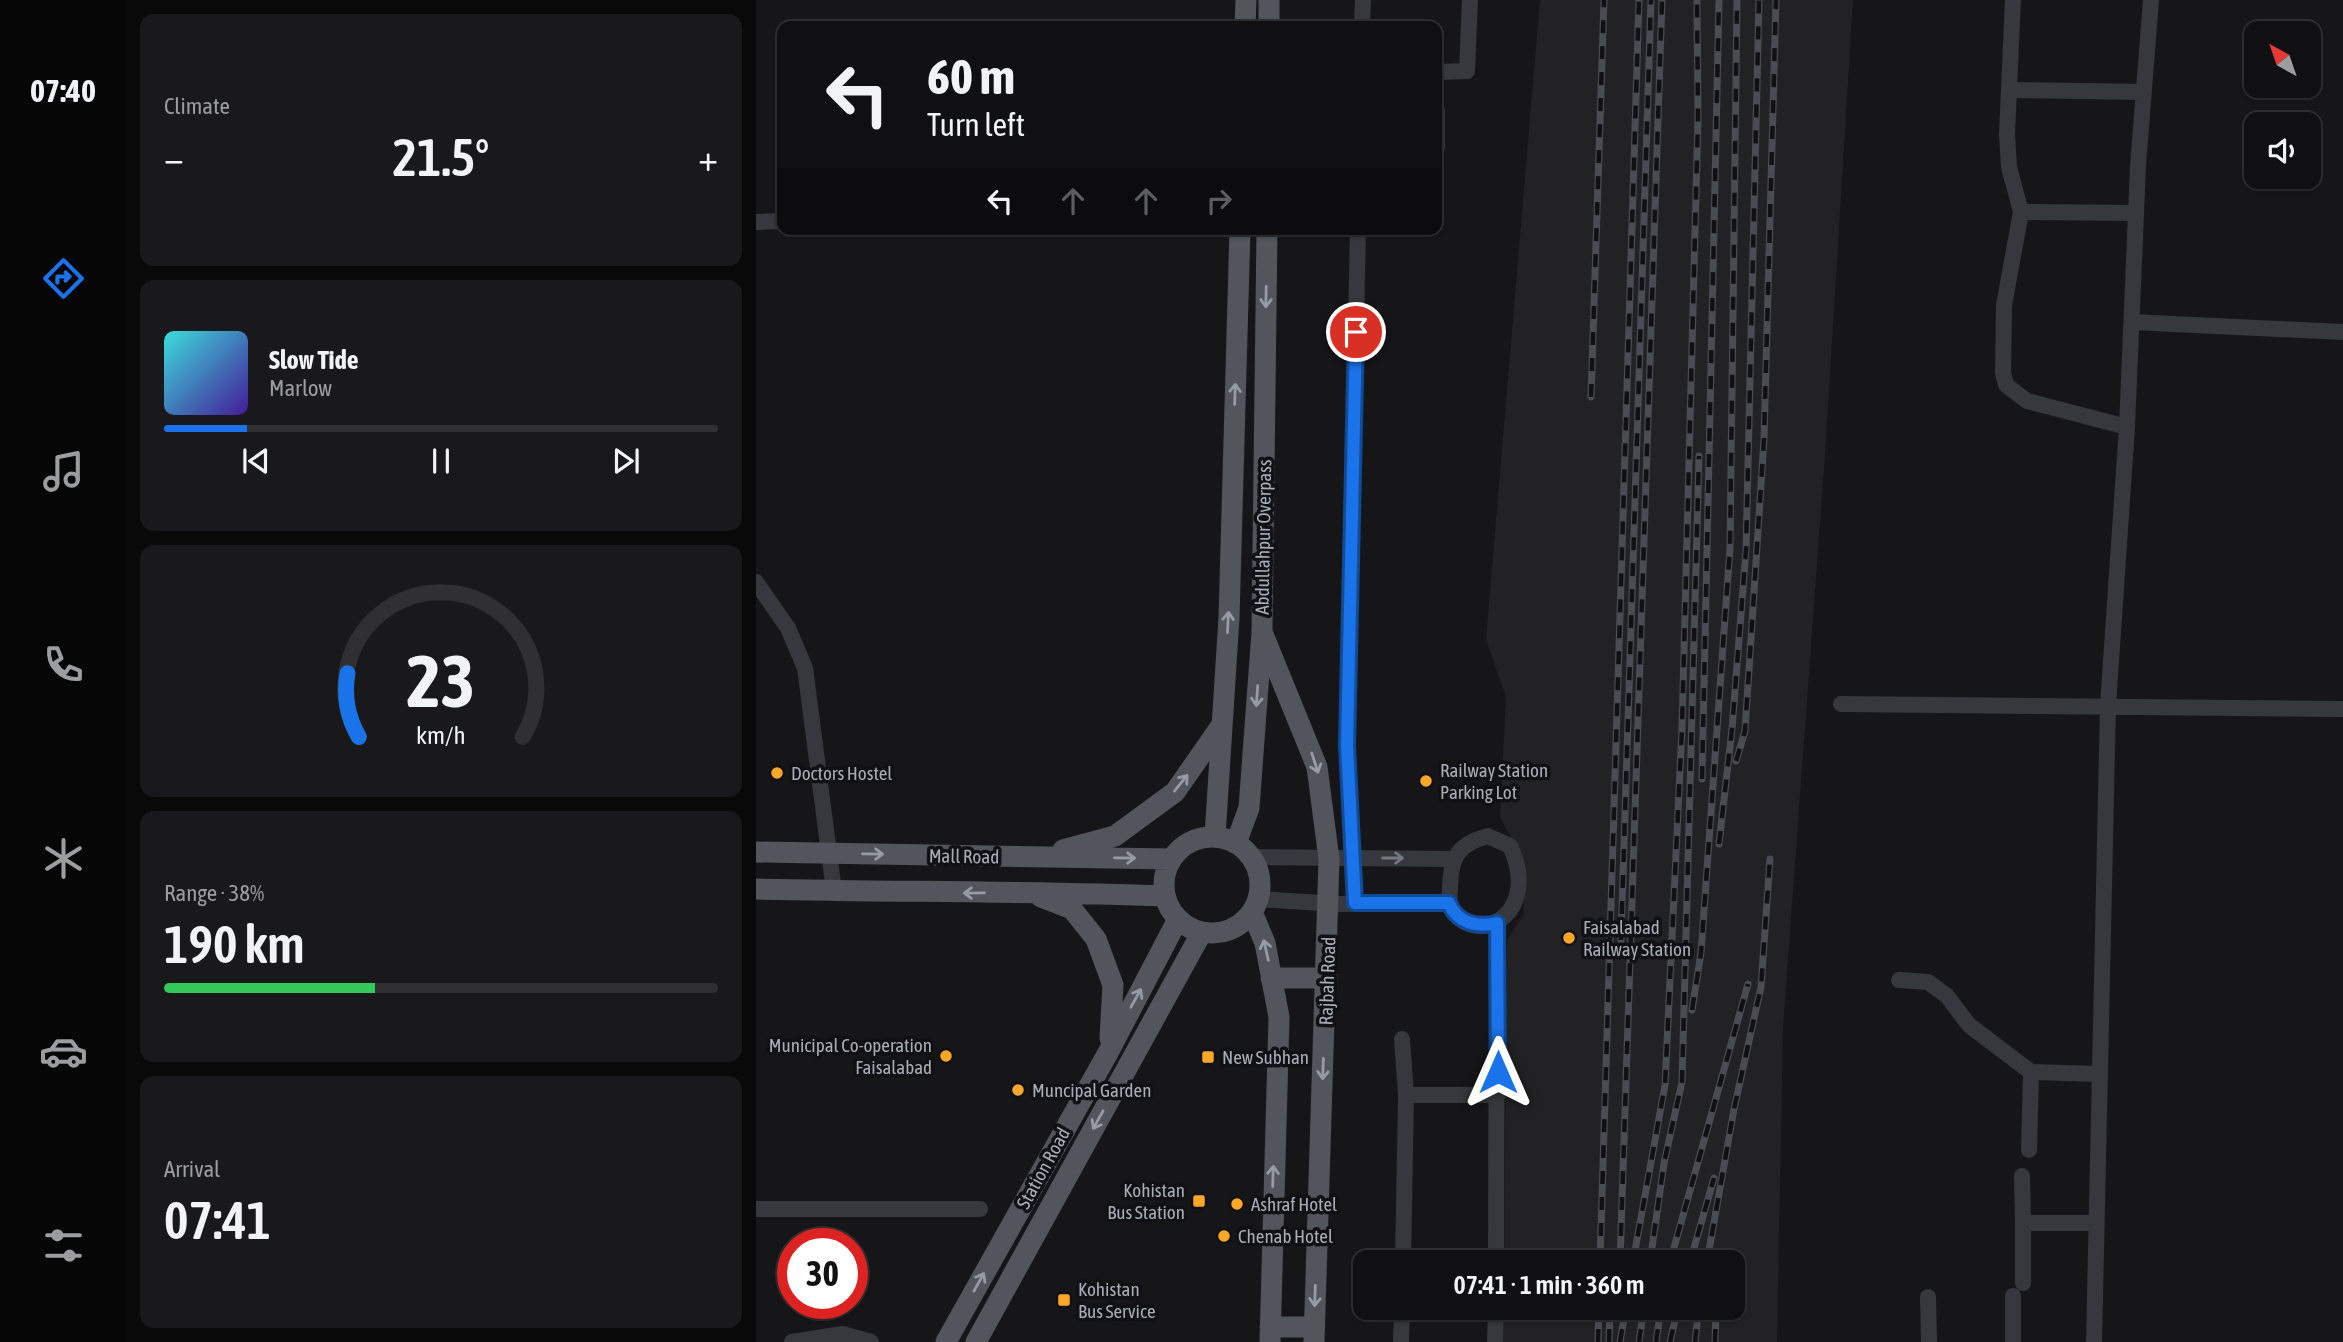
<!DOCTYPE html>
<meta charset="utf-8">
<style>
:root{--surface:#101012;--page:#19191b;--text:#f1f3f6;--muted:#9c9d9f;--line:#303032;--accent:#1a73e8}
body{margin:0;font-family:"Asap Condensed",sans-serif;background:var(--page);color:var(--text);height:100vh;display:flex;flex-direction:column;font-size:26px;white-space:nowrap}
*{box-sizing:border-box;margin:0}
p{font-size:23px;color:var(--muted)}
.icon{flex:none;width:38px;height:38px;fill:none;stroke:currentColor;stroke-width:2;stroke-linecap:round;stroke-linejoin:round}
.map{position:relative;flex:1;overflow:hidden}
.details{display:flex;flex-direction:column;gap:14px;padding:14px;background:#09090a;width:630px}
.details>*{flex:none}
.guide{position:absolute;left:21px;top:21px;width:665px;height:214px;border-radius:14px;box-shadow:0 2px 5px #0004,0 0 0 2px var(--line);background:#101012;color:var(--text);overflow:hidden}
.needle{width:46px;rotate:320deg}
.fabs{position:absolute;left:1488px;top:21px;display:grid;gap:14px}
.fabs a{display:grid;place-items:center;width:77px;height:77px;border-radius:14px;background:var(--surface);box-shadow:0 2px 5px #0004,0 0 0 2px var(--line);font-size:35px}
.speed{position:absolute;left:21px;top:1228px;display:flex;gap:14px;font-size:35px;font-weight:700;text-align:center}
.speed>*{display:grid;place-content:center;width:91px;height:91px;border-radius:50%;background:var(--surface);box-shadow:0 2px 5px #0004,0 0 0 2px var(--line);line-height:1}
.speed .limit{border:10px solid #d22;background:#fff;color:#111}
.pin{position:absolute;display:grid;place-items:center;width:60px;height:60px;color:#fff;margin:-30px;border:4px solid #fff;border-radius:50%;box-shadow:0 2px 7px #0007}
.me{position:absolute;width:77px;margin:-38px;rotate:0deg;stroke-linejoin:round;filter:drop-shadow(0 0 5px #0008)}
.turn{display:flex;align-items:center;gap:24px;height:147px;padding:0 35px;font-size:32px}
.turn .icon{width:91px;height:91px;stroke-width:2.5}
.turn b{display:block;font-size:49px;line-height:60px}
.lanes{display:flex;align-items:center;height:66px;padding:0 35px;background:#0003;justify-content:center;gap:35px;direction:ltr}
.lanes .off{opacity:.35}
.big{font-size:52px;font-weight:600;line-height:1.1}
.details .tile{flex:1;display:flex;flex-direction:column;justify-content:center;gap:10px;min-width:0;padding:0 24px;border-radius:14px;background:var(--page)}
.details .dial{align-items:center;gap:0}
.dial svg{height:182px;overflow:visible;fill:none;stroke:var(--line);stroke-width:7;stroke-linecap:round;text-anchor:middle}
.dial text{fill:var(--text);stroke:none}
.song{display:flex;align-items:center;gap:21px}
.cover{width:84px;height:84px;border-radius:10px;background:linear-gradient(135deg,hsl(180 70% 55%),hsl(260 70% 35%))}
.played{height:7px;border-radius:4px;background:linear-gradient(90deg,var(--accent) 15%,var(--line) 15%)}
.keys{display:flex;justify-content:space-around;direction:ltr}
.heat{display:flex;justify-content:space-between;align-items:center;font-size:38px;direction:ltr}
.charge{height:10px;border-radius:5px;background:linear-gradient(90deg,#34c759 38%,var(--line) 0)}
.trip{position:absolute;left:597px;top:1250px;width:392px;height:70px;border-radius:14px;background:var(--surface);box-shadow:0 2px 5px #0004,0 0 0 2px var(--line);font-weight:600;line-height:70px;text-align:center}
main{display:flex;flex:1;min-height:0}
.tabs{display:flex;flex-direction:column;width:126px;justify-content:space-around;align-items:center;background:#060607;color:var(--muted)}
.tabs .icon{width:49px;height:49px}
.tabs .current{color:var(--accent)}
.tabs b{font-size:32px;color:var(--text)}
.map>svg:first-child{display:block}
</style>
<main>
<nav class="tabs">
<b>07:40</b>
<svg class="icon current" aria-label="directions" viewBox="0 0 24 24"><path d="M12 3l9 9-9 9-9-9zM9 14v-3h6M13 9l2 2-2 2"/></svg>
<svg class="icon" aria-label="music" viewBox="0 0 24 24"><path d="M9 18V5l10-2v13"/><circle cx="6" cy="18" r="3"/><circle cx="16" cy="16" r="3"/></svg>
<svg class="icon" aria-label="phone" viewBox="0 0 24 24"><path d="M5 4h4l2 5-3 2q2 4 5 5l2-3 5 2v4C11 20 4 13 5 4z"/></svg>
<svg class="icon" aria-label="climate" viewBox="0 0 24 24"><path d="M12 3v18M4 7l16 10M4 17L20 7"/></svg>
<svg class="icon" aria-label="car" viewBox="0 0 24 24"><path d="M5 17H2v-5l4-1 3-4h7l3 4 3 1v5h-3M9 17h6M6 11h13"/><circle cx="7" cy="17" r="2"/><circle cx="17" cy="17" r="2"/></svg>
<svg class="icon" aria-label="filters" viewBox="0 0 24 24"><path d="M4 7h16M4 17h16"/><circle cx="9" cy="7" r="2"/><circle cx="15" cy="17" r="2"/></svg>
</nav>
<section class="details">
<div class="tile"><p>Climate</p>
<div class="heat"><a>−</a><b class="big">21.5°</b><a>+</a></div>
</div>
<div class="tile">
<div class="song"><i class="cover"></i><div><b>Slow Tide</b><p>Marlow</p></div></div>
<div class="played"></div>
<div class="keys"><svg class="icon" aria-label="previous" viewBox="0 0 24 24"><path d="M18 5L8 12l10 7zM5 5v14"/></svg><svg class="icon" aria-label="pause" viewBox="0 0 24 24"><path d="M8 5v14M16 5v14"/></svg><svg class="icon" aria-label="next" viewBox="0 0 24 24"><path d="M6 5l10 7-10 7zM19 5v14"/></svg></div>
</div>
<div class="tile dial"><svg viewBox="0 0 100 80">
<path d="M14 69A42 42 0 1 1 86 69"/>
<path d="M14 69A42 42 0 0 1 9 41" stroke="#1a73e8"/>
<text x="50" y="56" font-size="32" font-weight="700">23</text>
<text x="50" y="72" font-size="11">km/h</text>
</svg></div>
<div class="tile"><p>Range · 38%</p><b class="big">190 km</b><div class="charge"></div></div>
<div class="tile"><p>Arrival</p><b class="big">07:41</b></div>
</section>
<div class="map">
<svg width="1587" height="1342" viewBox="0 0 1587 1342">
<rect width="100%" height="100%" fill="#161618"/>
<path fill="#222225" d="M 784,0 L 1097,0 L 1069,455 L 1027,1027 L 1021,1342 L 747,1342 L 748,1307 L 976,1307 L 976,1262 L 748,1262 L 751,940 L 768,914 L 765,855 L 744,817 L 750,697 L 730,639 Z"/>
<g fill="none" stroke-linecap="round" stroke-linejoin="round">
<path stroke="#36383d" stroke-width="16" d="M 1257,0 L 1251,134 L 1253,167 L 1265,212 L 1248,305 L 1247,373 L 1250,385 L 1271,401 L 1371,427
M 606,26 L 607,0
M 681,72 L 711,71 L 714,0
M 1253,90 L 1388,92
M 681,110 L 681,148
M 1265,212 L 1380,213
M 0,222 L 26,221
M 1376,322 L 1587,332
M 0,582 L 32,628 L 49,668 L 78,891
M 1085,704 L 1587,709
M 732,836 L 754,846 C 788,918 713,952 693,903 C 696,867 691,847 732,836 Z
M 496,857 L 697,859
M 502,899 L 581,904 L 693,903
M 599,903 L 591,745 L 602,229
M 1143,980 L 1172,982 L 1191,996 L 1213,1025 L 1275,1072 L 1342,1074
M 646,1039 L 650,1095
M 1273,1150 L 1275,1072
M 1266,1176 L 1267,1223
M 0,1209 L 224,1209
M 647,1262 L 650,1095 L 742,1095
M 740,1262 L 741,923
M 1267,1283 L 1267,1223 L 1340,1223
M 1172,1297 L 1173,1342
M 36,1342 L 87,1334 L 115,1342
M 645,1342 L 646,1307
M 739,1342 L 740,1307
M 1257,1342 L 1257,1296
M 1338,1342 L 1352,705 L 1371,427 L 1382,166 L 1395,0"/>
<path stroke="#52555c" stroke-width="21" d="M 489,26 L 490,0
M 513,26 L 513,0
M 506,632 L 561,767 L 573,859 L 558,1342
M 459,836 L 473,618 L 484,229
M408 885a48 48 0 1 1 96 0a48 48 0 1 1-96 0Z
M 480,843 L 493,808 L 506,632 L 511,229
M 307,850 L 359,836 L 419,792 L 465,726
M 0,852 L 415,859
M 0,889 C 137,892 273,891 409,896
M 285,897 L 316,909 L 340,939 L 357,985 L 354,1038
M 496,912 L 509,943 L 523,1017 L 514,1342
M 515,978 L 571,978
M 514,1327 L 558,1327
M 190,1342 L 353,1051 L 422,919
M 220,1342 L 446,932"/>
<g stroke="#494c52" stroke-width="7">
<path id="rail" d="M 835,397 L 848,0
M 980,761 L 989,731 L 1008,439 L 1020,0
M 946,779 L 963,0
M 963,844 L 976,729 L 990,550 L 1003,0
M 865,940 L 895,0
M 936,1010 L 945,953 L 974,548 L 981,0
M 844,1262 L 883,0
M 864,1262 L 906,0
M 877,1262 L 909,1085 L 926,728 L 942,118 L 941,0
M 894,1262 L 908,1163 L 926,1082 L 943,456
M 914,1262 L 992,984
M 934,1262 L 958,1178
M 951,1262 L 978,1109 L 1005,987 L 1014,859
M 842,1342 L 843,1307
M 853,1342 L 854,1307
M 864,1342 L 870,1307
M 883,1342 L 888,1307
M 900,1342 L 905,1307
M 914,1342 L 922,1307
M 939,1342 L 943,1307
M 959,1342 L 960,1307"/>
</g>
<use href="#rail" stroke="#111113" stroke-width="4.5" stroke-dasharray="13" stroke-linecap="butt"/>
</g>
<defs><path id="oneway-shaft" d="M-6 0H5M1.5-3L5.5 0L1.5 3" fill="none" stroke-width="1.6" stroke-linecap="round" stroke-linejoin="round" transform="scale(1.75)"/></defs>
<g stroke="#969ba6">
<use href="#oneway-shaft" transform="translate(510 297) rotate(91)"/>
<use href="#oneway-shaft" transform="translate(479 394) rotate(-88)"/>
<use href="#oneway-shaft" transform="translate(472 622) rotate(-87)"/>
<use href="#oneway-shaft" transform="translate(501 696) rotate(94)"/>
<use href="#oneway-shaft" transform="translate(559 763) rotate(72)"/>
<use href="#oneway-shaft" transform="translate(425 783) rotate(-51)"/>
<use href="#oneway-shaft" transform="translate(117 854) rotate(1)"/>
<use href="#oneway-shaft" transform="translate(369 858) rotate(1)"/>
<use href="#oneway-shaft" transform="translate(218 893) rotate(179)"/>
<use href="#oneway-shaft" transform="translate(510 950) rotate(-103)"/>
<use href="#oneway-shaft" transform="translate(380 998) rotate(-61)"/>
<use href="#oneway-shaft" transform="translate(567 1069) rotate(92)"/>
<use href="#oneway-shaft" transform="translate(342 1120) rotate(119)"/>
<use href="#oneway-shaft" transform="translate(517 1176) rotate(-88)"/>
<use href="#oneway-shaft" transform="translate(223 1282) rotate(-61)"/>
<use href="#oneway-shaft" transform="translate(559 1296) rotate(92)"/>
</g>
<use stroke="#747881" href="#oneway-shaft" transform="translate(637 858)"/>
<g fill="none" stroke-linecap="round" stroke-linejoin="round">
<g stroke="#114b97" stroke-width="18">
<path id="route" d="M 600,332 L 591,745 L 599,903 L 693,903 C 701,923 721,928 741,923 L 742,1072"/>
</g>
<use href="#route" stroke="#1a73e8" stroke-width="12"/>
</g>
<g fill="#fca729" stroke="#111113" stroke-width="2.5">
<circle cx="21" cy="773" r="7"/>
<circle cx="670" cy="781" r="7"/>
<circle cx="813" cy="938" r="7"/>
<circle cx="190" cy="1056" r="7"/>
<rect x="445" y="1050" width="14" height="14" rx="3.5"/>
<circle cx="262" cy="1090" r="7"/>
<rect x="436" y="1194" width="14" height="14" rx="3.5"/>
<circle cx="481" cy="1204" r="7"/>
<circle cx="468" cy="1236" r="7"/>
<rect x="301" y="1293" width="14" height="14" rx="3.5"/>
</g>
<g text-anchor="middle" stroke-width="7" stroke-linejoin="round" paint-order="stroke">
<g font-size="19" fill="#a7adb9" stroke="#111113">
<text transform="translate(507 537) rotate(-89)" y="7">Abdullahpur Overpass</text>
<text transform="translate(208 856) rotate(1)" y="7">Mall Road</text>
<text transform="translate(571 981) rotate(-88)" y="7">Rajbah Road</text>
<text transform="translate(287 1168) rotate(-61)" y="7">Station Road</text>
</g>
<g font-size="19" fill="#a7adb9" stroke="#111113" text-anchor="start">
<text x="684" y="777">Railway Station<tspan x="684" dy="22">Parking Lot</tspan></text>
<text x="35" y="780">Doctors Hostel</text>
<text x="827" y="934">Faisalabad<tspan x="827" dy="22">Railway Station</tspan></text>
<text x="176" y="1052" text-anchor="end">Municipal Co-operation<tspan x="176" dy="22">Faisalabad</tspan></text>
<text x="466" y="1064">New Subhan</text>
<text x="276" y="1097">Muncipal Garden</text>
<text x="429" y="1197" text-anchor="end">Kohistan<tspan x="429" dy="22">Bus Station</tspan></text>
<text x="495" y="1211">Ashraf Hotel</text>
<text x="482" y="1243">Chenab Hotel</text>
<text x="322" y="1296">Kohistan<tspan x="322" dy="22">Bus Service</tspan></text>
</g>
</g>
</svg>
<div class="fabs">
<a><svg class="needle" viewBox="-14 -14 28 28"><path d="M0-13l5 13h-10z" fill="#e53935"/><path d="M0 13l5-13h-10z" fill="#9c9d9f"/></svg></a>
<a><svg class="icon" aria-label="sound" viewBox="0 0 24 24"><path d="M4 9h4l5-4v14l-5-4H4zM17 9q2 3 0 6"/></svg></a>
</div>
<div class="speed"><div class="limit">30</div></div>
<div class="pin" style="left:600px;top:332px;background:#d93025"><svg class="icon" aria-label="arrive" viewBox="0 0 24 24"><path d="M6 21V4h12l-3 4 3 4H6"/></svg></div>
<svg class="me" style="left:742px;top:1072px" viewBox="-20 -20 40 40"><path d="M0-17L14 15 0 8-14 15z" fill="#1a73e8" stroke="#fff" stroke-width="4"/></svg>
<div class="trip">07:41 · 1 min · 360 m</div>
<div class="guide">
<div class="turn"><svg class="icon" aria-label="left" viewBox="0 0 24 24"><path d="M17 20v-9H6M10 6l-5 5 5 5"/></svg><div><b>60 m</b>Turn left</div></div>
<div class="lanes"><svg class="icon" aria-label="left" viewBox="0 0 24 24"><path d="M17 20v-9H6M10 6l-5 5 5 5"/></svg><svg class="icon off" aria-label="ahead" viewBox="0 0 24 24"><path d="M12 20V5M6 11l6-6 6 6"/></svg><svg class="icon off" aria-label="ahead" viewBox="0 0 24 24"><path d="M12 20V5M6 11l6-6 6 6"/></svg><svg class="icon off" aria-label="right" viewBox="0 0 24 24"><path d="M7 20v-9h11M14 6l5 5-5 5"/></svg></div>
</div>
</div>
</main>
